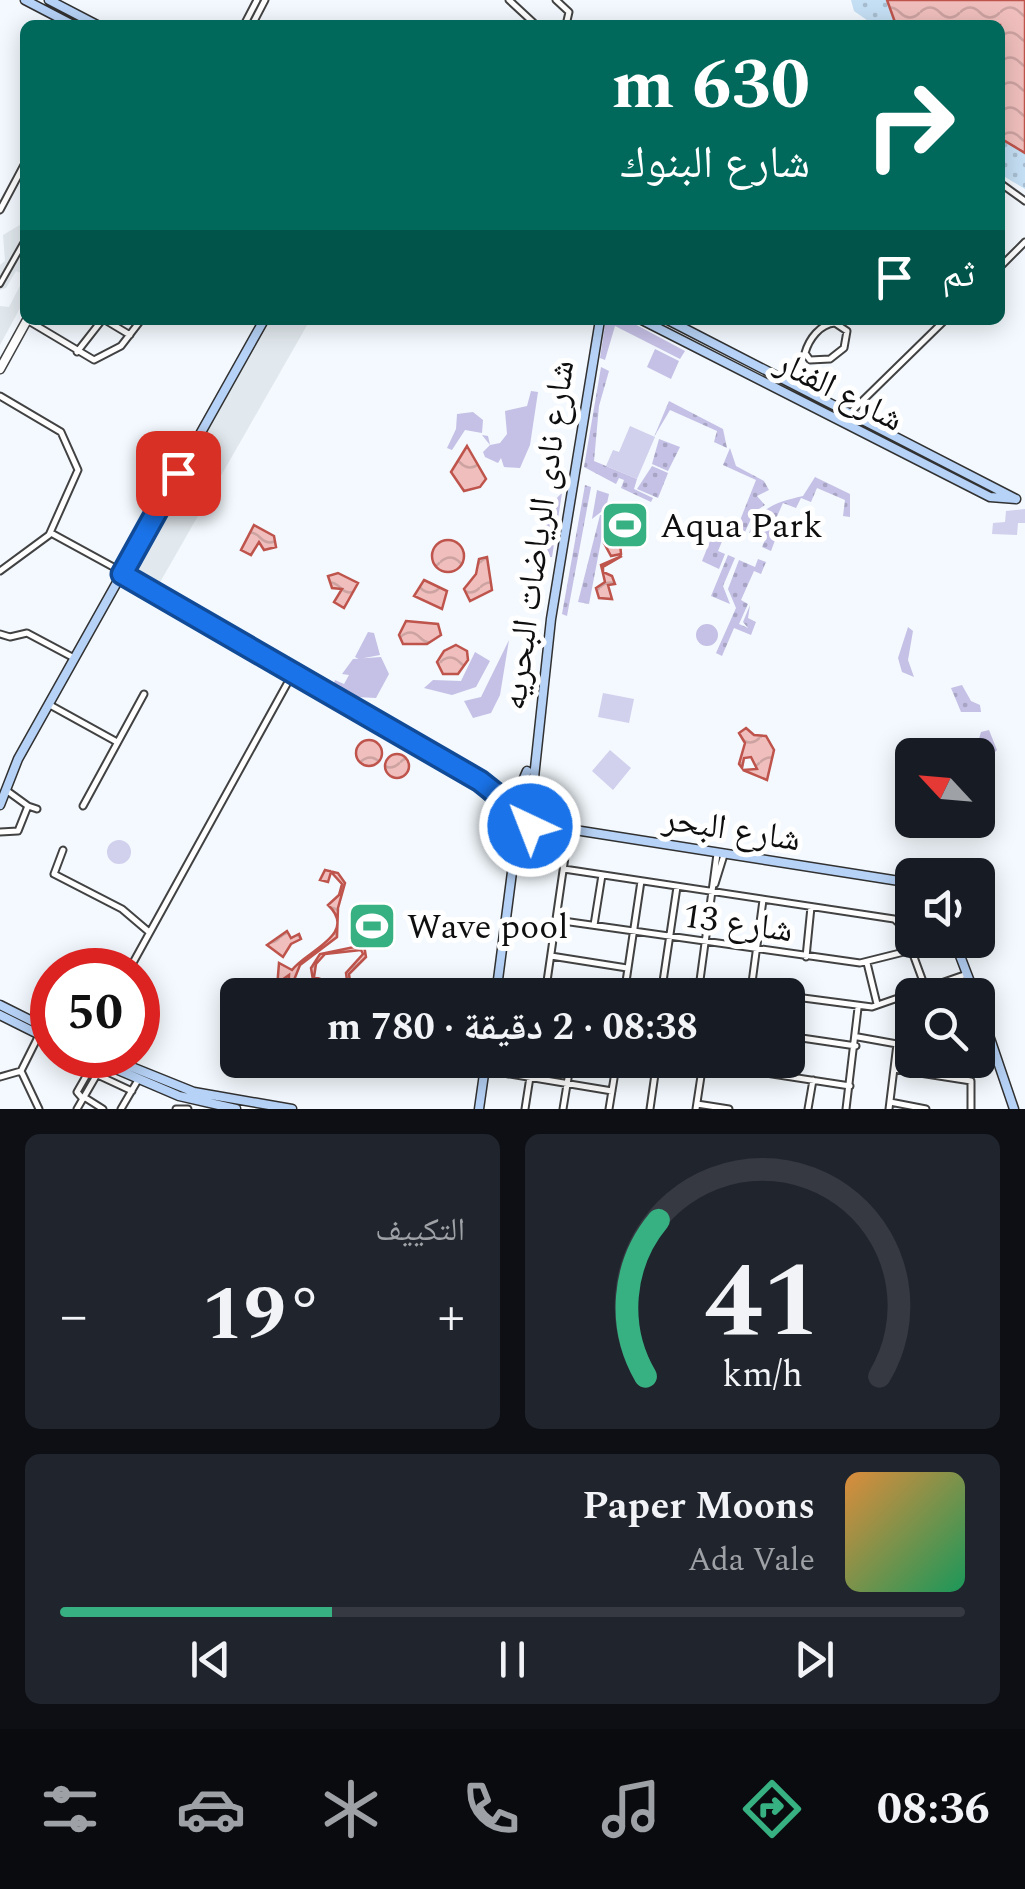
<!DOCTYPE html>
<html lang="ar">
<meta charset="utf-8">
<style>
:root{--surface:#171b24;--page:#20242c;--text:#f1f3f6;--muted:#9ea1a6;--line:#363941;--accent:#37b082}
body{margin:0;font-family:Spectral,"Noto Naskh Arabic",serif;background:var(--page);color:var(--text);direction:rtl;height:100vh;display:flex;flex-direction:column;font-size:38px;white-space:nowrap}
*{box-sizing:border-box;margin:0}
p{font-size:32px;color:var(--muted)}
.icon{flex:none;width:55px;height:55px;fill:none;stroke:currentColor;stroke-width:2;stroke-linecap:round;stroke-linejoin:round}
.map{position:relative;height:1109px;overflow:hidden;direction:ltr}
.details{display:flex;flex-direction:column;gap:25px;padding:25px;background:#0d0f14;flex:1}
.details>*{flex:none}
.hud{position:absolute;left:20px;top:20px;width:985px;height:305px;border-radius:15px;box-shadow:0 5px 25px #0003;direction:rtl;background:#00695c;color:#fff;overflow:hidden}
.needle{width:65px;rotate:296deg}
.fabs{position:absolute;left:895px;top:738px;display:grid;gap:20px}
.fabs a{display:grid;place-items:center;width:100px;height:100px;border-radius:15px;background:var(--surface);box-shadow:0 5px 25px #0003;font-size:50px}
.speed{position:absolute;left:30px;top:948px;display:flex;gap:20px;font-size:50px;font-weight:700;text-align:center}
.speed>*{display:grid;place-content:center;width:130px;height:130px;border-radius:50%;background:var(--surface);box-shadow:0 5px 25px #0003;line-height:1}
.speed .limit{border:15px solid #d22;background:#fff;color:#111}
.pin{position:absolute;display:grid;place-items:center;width:85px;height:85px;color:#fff;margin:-42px;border-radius:20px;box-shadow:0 5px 15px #0006}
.me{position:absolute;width:110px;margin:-55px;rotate:317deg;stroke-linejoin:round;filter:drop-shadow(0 0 8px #0008)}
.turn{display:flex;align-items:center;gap:35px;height:210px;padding:0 30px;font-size:45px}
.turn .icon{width:130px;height:130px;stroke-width:2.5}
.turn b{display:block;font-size:70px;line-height:85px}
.then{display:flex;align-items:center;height:95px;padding:0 30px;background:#0003;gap:20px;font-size:38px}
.big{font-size:75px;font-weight:700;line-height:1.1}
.details .tile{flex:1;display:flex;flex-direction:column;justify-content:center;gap:15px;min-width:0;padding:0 35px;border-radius:15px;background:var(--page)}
.details .dial{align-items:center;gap:0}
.dial svg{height:260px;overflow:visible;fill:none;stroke:var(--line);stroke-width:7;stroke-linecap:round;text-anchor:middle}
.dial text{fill:var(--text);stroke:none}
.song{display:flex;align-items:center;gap:30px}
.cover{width:120px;height:120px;border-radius:15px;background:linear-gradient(135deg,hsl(30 70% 55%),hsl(150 70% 35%))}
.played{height:10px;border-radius:5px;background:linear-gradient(90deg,var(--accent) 30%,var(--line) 30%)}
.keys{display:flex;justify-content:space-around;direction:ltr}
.heat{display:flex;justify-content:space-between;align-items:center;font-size:55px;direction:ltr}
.details .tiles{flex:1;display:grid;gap:25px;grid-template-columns:1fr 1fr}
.tile:last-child{grid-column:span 2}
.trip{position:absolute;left:220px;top:978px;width:585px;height:100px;border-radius:15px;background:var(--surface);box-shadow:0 5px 25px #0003;font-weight:700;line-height:100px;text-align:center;direction:rtl}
.tab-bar{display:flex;height:160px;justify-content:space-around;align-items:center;background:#090b0e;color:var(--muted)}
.tab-bar .icon{width:70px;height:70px}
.tab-bar .selected{color:var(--accent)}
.tab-bar b{font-size:45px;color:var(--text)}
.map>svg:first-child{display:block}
</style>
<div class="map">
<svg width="1025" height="1109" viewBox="0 0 1025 1109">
<defs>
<pattern id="sand-dots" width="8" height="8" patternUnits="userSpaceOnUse" patternTransform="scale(2.5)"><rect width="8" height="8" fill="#c5dff4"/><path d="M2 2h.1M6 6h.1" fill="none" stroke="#a8bed0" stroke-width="1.8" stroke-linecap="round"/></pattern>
<pattern id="park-dots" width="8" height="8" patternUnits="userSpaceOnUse" patternTransform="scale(2.5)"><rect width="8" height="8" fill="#c5c0e5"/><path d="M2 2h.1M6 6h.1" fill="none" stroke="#a8a4c3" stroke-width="1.8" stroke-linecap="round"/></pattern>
<pattern id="water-waves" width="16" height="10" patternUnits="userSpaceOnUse" patternTransform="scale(2.5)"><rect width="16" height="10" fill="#f0bfbd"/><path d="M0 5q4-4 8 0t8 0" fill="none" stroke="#cda3a1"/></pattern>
</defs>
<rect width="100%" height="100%" fill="#f3f9fe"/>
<path fill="#c5c0e5" d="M 613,320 L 629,321 L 685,351 L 680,359 L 615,326 L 605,360 L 600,358 L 605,325 Z
M 655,349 L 679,361 L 671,379 L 647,367 Z
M 531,391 L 538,392 L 530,445 L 520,468 L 504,467 L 501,458 L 498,463 L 485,457 L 483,452 L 490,445 L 482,435 L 488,436 L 490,445 L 500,443 L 507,434 L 505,411 L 527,406 Z
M 473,412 L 483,420 L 482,433 L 465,430 L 452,450 L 447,448 L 456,429 L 457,414 Z
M 597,490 L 609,494 L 606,508 L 592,519 L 584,565 Z
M 562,493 L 552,557 L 550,557 C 539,538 545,507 562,493 Z
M696 635a11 11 0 1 1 22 0a11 11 0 1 1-22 0Z
M 908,627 L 913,631 L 908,660 L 914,677 L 902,672 L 898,658 Z
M 368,632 L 374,633 L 380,655 L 359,659 L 355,657 Z
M 509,640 L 500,695 L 491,713 L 473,718 L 464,701 L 481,697 Z
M 475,652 L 490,661 L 476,687 L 452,695 L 424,688 L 433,680 L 461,681 Z
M 381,657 L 389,674 L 376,698 L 357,697 L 334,683 L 335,680 L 344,684 L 349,675 L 342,674 L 353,659 Z"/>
<path fill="url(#sand-dots)" d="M 851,0 L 887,0 L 896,25 L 874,25 L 854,11 Z
M 1000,138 L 1025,153 L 1025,189 L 1000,174 Z"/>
<path fill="url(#park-dots)" d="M 601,367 L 609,371 L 599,406 L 594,461 L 637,479 L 634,489 L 653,498 L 651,502 L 621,488 L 624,480 L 619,478 L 616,484 L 584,467 Z
M 669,401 L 723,429 L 727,448 L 714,442 L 717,431 L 670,410 L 654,437 Z
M 659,439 L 680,447 L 668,471 L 652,464 Z
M 730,448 L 736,466 L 764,481 L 769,490 L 757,496 L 765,505 L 754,512 L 745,532 L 737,528 L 756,480 L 723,465 Z
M 652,466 L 668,473 L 658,498 L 637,489 Z
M 815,477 L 850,494 L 850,517 L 843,516 L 845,500 L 817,488 L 811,502 L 801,498 L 796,508 L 783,503 L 770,532 L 777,535 L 771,551 L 762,547 L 765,540 L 749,533 C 759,507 777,502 803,496 Z
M 585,485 L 591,487 L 567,616 L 562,614 Z
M 600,515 L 606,515 L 589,604 L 578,602 Z
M 699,529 L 723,539 L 718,551 L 725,554 L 719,569 L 702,561 L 710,541 L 697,535 Z
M 728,555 L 735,558 L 723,586 L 730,604 L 711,596 Z
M 758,559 L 766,562 L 761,574 L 754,571 L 741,600 L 748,604 L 739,624 L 748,628 L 743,622 L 750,605 L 748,618 L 756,622 L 751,635 L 734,628 L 722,656 L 716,653 L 736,608 L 728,589 L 739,560 L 755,567 Z
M 962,685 L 971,701 L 980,705 L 981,712 L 961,712 L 951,688 Z
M 989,730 L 997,750 L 984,763 L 974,755 L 981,732 Z"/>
<path fill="#d1d0ed" d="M 630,426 L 655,437 L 637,479 L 606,466 L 613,450 L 619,452 Z
M 1025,509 L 1025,523 L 1018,523 L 1017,535 L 992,534 L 993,523 L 1005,522 L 1006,511 Z
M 603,693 L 634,699 L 629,723 L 598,717 Z
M 610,750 L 631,768 L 613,790 L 592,771 Z
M107 852a12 12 0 1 1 24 0a12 12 0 1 1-24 0Z"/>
<path fill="#e2e9ee" d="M 23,223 L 25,275 L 16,271 L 6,288 L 0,290 L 0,265 L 5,261 L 3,235 Z
M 25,276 L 25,299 L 0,345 L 0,306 L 9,307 Z
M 269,320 L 310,320 L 159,584 L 136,570 L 135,560 Z"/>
<path fill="url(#water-waves)" stroke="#be544c" stroke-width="2.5" fill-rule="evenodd" d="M 887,0 L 1025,0 L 1025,153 L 1000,138 L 1000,25 L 896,25 Z
M 467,446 L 486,479 L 480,487 L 464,491 L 451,472 Z
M 617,510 L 626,511 L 637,520 L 637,528 L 620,543 L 621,554 L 611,556 L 604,543 L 614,532 L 612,520 Z
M 254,525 L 274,536 L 276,547 L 264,550 L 259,542 L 251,555 L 241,550 Z
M432 556a16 16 0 1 1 32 0a16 16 0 1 1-32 0Z
M 622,556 L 603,567 L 603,572 L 612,576 L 615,584 L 608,585 L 612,599 L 599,598 L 596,588 L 605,582 L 601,565 Z
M 487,557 L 492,590 L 470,601 L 464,589 L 476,574 L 479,559 Z
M 338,573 L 358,583 L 344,608 L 334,602 L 342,589 L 332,588 L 328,576 Z
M 424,580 L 447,591 L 442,609 L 414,596 Z
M 406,621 L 438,624 L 441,635 L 427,644 L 403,644 L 399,635 Z
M 456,645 L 467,651 L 468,660 L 458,674 L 443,674 L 437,662 L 444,651 Z
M 746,728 L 754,735 L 766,736 L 774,750 L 767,780 L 743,770 L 757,769 L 751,757 L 744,758 L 742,768 L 739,764 L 745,743 L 739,733 Z
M356 753a13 13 0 1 1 26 0a13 13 0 1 1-26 0Z
M385 766a12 12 0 1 1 24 0a12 12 0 1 1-24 0Z
M 325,870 L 338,873 L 345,883 L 338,908 L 337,937 L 300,965 L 288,995 L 289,975 L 282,980 L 281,988 L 277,988 L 279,963 L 292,970 C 306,951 359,934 328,905 L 339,895 L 342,884 L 331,872 L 328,882 L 320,880 Z
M 287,931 L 291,938 L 299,934 L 301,939 L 291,944 L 283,957 L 267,945 Z
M 364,945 L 366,957 L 349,974 L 351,990 L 313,980 L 311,968 L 320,954 ZM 361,950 L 363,954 L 346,973 L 348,988 L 314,977 L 316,964 L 325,954 Z"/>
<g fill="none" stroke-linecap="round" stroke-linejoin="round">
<g stroke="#424242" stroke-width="8">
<path id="pedestrian" d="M 0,284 L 25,240"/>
</g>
<g stroke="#424242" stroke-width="9">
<path id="minor" d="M 509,0 L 536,25
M 556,0 L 569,12 L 566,25
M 244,25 L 257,0
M 252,25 L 265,0
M 1000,183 L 1025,201
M 0,210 L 25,163
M 1000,267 L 1025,242
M 27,320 L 94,360 L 121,346 L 141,320
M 105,320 L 130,335
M 835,323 L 847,331 L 844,348 L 830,359 L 810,360 L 805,353 C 809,339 820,324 835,323 Z
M 77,352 L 102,320
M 790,383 L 801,368
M 0,396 L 61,432 L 78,470 L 49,535 L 0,571
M 851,412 L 945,320
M 51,533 L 137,580 L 142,587
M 122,574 L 125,580 L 480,781 L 519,812
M 0,634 L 10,637 L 27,633 L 74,658
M 50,705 L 117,742
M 469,780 L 512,820
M 6,790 L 28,806
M 83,806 L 144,694
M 0,832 L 18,831 L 28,806 L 37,809
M 63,850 L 54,874 L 122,909 L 149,932
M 564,869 L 894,919 L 903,927 L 928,995
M 715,884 L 724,855
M 556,920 L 860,963 L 912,950
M 594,925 L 602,875
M 551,956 L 627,968
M 806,957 L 811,907
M 867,963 L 877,1004
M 129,970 L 293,673
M 700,982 L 781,995
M 751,990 L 763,900
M 545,995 L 566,850
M 624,995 L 641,881
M 661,995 L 677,887
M 698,995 L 717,854
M 788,996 L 872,1007 L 967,974
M 788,1036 L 856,1046
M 858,1037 L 897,1044 L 889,1109
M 681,1060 L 850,1086
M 894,1069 L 971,1081 L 971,1109
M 485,1070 L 612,1091
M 21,1071 L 39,1109
M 21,1071 L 39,1035
M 940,1076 L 942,1060
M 0,1077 L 21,1071
M 84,1097 L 103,1109
M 83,1099 L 77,1092 L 89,1071 L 132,1091
M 890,1102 L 926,1109
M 697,1104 L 729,1109
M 77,1109 L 103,1064
M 121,1109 L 138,1080
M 176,1109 L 188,1109
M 525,1109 L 530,1077
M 563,1109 L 571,1060
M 609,1109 L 617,1060
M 650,1109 L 657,1060
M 696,1109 L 703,1063
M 808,1109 L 813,1080
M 846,1109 L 858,1008"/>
</g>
<g stroke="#424242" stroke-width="11">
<path id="tertiary" d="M 0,369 L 27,320"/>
</g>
<g stroke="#313131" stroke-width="11">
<path id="secondary" d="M 25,0 L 73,25
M 49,0 L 97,25
M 642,320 L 990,497 L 1016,499
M 668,320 L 1016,499
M 499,794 L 518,792 L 527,771
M 0,805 L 18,759 L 264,320
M 530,815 L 551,619 L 600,320
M 528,828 L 543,825 L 912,883
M 954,940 L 975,995
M 496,995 L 515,849 L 512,819 L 520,811 L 530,815 L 528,828 L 514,826
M 978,1003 L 1014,1109
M 0,1005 L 52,1031
M 0,1015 L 52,1041
M 83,1055 L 179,1096 L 236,1109
M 102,1055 L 194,1092 L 292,1109
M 479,1109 L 486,1060"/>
</g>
<use href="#pedestrian" stroke="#fff" stroke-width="4"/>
<use href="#minor" stroke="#fff" stroke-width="5"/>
<use href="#tertiary" stroke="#fff" stroke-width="8"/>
<use href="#secondary" stroke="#b6d2f6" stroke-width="8"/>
</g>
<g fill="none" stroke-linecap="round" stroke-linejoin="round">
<g stroke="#114b97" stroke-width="25">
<path id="route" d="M 178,473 L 122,574 L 480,781 L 519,812 L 528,813 L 530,826"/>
</g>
<use href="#route" stroke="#1a73e8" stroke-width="18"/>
</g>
<defs>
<g id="stadium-square" transform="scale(2.5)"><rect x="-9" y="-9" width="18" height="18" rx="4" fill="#37b082" stroke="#fff"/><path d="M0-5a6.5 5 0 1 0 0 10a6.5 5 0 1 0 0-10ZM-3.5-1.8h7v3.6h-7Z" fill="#fff"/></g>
</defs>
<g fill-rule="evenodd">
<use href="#stadium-square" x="625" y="525"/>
<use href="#stadium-square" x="372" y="926"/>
</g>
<g text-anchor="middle" stroke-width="10" stroke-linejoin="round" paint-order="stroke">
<g font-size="35" fill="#0f0f0f" stroke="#fff">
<text transform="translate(840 390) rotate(27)" y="12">شارع الفنار</text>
<text transform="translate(537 535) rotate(-82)" y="12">شارع نادى الرياضات البحريه</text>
<text transform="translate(732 828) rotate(9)" y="12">شارع البحر</text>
<text transform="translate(738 922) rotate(8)" y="12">شارع 13</text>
</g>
<g font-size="35" fill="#0f0f0f" stroke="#fff" text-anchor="start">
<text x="660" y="537">Aqua Park</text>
<text x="407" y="938">Wave pool</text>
</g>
</g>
</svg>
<div class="fabs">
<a><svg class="needle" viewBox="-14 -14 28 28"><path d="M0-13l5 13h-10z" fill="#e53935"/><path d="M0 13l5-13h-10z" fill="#9ea1a6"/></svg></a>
<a><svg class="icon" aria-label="sound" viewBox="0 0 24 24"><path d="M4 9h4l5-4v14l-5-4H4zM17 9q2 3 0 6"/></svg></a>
<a><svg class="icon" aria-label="search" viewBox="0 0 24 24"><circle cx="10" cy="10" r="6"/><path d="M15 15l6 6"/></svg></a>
</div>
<div class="speed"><div class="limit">50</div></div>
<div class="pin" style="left:178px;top:473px;background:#d93025"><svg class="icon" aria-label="arrive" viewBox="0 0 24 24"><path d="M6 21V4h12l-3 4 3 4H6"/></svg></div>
<svg class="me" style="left:530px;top:826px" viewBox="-20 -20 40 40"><circle r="17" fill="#1a73e8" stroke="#fff" stroke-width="3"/><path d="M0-11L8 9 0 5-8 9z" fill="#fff"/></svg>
<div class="trip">08:38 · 2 دقيقة · 780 m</div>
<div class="hud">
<div class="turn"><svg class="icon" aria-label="right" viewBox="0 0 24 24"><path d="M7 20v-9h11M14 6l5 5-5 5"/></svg><div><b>630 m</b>شارع البنوك</div></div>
<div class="then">ثم<svg class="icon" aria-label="arrive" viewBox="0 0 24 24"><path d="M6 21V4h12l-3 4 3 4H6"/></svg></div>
</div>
</div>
<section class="details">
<div class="tiles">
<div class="tile dial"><svg viewBox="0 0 100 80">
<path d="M14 69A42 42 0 1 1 86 69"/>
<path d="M14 69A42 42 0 0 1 18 21" stroke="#37b082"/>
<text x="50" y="56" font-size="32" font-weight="700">41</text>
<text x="50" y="72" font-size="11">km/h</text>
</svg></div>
<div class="tile"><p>التكييف</p>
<div class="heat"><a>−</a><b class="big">19°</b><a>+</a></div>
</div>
<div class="tile">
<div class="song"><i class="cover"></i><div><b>Paper Moons</b><p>Ada Vale</p></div></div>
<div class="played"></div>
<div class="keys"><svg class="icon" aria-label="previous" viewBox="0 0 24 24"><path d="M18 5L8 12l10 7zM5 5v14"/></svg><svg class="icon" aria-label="pause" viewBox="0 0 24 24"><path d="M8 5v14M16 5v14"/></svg><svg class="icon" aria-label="next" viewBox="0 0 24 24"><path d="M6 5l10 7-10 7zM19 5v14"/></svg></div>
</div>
</div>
</section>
<nav class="tab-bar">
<b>08:36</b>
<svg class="icon selected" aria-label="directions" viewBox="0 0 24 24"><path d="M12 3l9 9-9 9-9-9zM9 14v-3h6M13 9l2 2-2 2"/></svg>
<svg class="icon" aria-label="music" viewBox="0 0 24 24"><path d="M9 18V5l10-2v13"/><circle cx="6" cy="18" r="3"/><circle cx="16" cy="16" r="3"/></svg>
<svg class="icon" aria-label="phone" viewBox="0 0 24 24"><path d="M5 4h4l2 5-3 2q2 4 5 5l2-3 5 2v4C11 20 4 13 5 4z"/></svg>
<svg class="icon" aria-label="climate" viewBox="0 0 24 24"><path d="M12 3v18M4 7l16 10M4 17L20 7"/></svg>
<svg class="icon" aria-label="car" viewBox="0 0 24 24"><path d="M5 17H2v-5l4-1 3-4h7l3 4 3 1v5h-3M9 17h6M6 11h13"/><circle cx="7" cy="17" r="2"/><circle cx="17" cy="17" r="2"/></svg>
<svg class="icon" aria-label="filters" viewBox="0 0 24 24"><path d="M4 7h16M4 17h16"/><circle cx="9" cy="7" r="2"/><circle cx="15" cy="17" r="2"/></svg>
</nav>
